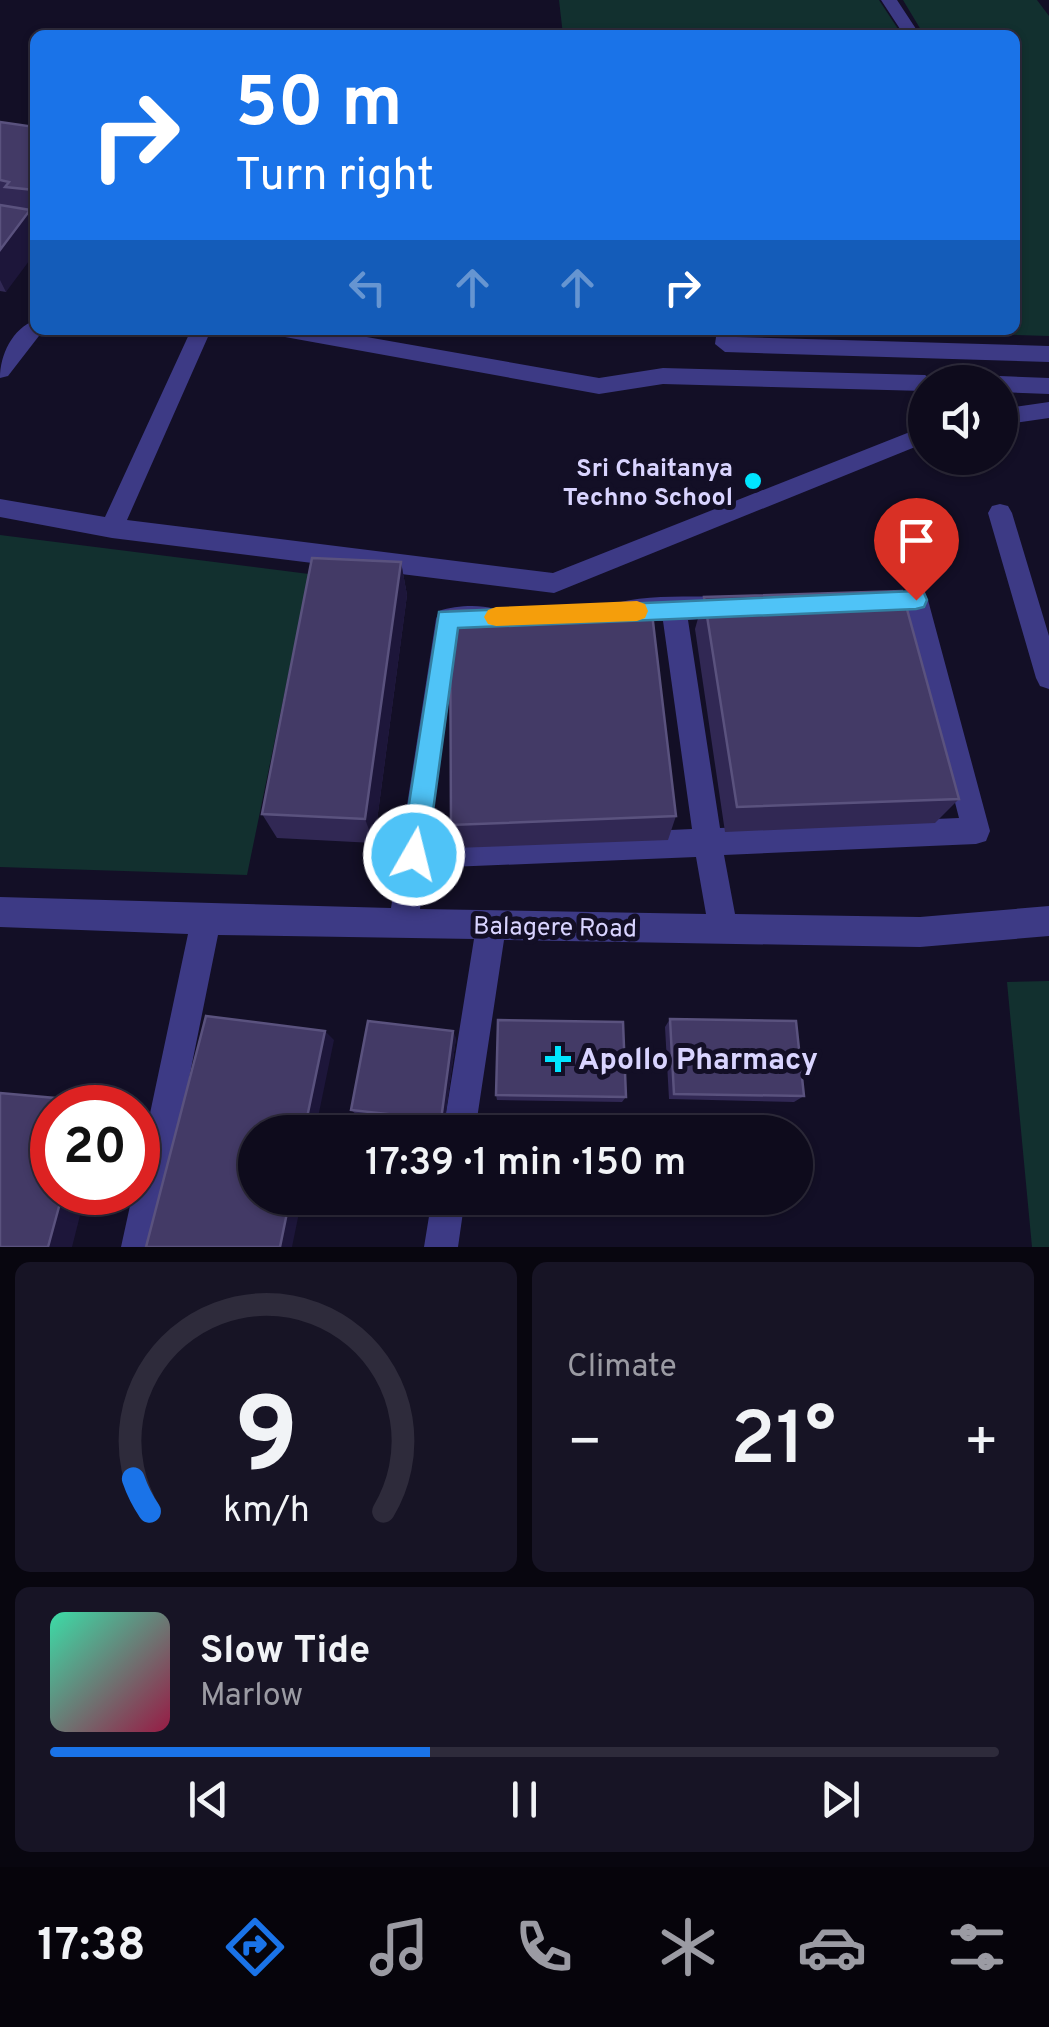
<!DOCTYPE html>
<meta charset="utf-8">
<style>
:root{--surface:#0e0b1c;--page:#171425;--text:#f1f3f6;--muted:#9b9ba3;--line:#2e2b3b;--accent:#1a73e8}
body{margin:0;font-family:Overpass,sans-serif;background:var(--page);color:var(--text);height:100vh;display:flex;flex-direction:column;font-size:38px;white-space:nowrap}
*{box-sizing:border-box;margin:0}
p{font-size:32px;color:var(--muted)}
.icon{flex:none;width:55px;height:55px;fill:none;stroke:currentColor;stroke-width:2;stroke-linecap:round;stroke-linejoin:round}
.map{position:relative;height:1247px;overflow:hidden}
.side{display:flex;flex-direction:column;gap:15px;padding:15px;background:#08060f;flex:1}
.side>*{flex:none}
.hud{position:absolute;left:30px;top:30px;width:990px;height:305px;border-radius:15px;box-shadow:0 2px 8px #0004,0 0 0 2px var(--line);background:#1a73e8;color:#fff;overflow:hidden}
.fabs{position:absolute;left:908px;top:365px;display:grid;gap:20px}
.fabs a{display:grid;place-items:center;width:110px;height:110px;border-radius:50%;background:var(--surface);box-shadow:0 2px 8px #0004,0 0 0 2px var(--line);font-size:50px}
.speed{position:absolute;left:30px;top:1085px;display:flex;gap:20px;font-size:50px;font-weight:700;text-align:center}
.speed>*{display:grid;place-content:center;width:130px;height:130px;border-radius:50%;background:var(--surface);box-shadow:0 2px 8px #0004,0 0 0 2px var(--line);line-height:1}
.speed .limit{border:15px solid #d22;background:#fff;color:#111}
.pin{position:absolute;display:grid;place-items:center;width:85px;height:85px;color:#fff;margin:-102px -42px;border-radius:50% 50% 50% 0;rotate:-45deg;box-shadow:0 0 10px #0007}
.pin .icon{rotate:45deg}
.me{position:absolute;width:110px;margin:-55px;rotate:8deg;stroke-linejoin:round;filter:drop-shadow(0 0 8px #0008)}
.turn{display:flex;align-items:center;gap:35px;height:210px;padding:0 40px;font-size:45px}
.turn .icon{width:130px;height:130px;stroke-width:2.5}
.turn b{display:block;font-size:70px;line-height:85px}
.lanes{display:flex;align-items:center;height:95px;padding:0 40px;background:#0003;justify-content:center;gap:50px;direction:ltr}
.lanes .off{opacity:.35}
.big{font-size:75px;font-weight:600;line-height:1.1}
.side .widget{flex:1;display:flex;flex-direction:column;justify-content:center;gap:15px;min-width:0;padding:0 35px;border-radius:15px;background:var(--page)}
.side .dial{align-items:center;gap:0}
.dial svg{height:260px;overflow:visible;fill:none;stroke:var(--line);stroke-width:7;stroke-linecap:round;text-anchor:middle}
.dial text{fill:var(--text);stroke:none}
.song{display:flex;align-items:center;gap:30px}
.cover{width:120px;height:120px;border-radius:15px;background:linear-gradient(135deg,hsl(160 70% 55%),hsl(340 70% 35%))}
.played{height:10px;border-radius:5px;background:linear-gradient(90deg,var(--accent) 40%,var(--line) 40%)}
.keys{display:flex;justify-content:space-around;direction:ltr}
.heat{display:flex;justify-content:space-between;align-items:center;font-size:55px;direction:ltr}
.side .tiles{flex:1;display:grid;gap:15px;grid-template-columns:1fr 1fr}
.widget:last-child{grid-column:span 2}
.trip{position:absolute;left:238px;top:1115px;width:575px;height:100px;border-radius:50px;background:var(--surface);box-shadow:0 2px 8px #0004,0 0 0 2px var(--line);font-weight:600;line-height:100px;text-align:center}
.tabs{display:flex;height:160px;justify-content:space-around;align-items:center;background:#06040b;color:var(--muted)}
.tabs .icon{width:70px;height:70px}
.tabs .on{color:var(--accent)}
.tabs b{font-size:45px;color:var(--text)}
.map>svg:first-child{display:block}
</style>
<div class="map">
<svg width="1049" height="1247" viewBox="0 0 1049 1247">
<rect width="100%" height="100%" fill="#130f26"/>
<path fill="#12302f" d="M 559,0 L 879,0 L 902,35 L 563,35 Z
M 903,0 L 1037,0 L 1049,16 L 1049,336 L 849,330 L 1015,330 L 1015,35 L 924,35 Z
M 0,535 L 309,574 L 247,875 L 0,867 Z
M 1049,981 L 1049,1247 L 1032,1247 L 1007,982 Z"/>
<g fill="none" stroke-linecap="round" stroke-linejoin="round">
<path fill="#3d3a85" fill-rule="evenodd" d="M 881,0 L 897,0 L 920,35 L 904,35 Z
M 35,320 L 35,330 L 42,332 L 8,376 L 0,378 C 0,355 12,329 35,320 Z
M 191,330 L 211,330 L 127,520 L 553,573 L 925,426 L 925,443 L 554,593 L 112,538 L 0,517 L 0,499 L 105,517 Z
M 275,330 L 327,330 L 599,378 L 663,368 L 925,375 L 935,382 L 925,382 L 925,391 L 663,384 L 599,394 L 285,337 Z
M 717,330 L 737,330 L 736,337 L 1049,346 L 1049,362 L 725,352 L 715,344 Z
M 1000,376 L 1049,378 L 1049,394 L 1000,392 L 1000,382 L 990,382 Z
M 1049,402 L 1049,418 L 1000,425 L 1000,409 Z
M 1000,504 L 1008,506 L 1012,513 L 1049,636 L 1049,689 L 1040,686 L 1036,678 L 988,513 L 992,506 Z
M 916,590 L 925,593 L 928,600 L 990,831 L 986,841 L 976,844 L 724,855 L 735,914 L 920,917 L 1049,906 L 1049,936 L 920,947 L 504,940 L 475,1132 L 443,1132 L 474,939 L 218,935 L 155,1247 L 121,1247 L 133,1192 L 138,1192 L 138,1170 L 188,934 L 0,927 L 0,897 L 391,908 L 436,619 L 439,611 C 455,606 478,604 494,609 L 497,617 L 494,625 L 459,629 L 429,841 L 692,829 L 663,621 L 611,619 L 608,612 L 611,605 C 644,593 699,598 734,596 L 743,600 L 746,607 L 743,614 L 688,620 L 720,828 L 959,818 L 906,611 L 865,609 L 862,602 L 865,595 ZM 696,857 L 706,914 L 420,909 L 425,868 Z
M 432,1198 L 465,1198 L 458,1247 L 424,1247 Z"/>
</g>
<path fill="#312854" d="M 0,122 L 35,127 L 35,220 L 6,292 L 0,291 Z
M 401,562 L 407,595 L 374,843 L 277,838 L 262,814 Z
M 704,597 L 959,799 L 935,823 L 725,832 L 695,629 Z
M 676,816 L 668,840 L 455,848 L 451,825 Z
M 670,1019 L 804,1096 L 794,1102 L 669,1099 L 665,1027 Z
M 456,1038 L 444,1125 L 357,1115 L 351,1110 Z
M 496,1095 L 626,1097 L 622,1102 L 497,1100 Z"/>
<path fill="#1d163a" d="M 30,210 L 35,220 L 35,253 L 6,292 L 0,280 L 0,250 Z
M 401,562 L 407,595 L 374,843 L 365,819 Z
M 325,1031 L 334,1040 L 315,1132 L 304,1132 Z
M 453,1031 L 456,1038 L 444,1125 L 441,1120 Z
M 88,1101 L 107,1108 L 87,1108 Z
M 63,1192 L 86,1192 L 72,1247 L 48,1247 Z
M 290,1198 L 302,1198 L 292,1247 L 280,1247 Z"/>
<path fill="#433a66" stroke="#5a527e" stroke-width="2.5" d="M 0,122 L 35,127 L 35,190 L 5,187 L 9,182 L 0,180 Z
M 0,205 L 30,210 L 0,250 Z
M 312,558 L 401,562 L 365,819 L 262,814 Z
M 902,591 L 959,799 L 737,807 L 704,597 Z
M 651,605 L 676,816 L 451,825 L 450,611 Z
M 206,1016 L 325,1031 L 304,1132 L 255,1132 L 255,1198 L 290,1198 L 280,1247 L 146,1247 Z
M 670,1019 L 796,1021 L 804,1096 L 674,1094 Z
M 498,1020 L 623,1022 L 626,1097 L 496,1095 Z
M 368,1021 L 453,1031 L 441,1120 L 351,1110 Z
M 0,1093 L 88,1101 L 87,1108 L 52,1108 L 52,1192 L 63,1192 L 48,1247 L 0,1247 Z"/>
<path fill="#4fc3f7" stroke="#337fa1" stroke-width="2.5" d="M 916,591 L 924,593 L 927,600 L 924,607 L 916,609 L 458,628 L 427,855 L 423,864 L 414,868 L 405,864 L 401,855 L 439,612 Z"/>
<path fill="#f59e0b" d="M 637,601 L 645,604 L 648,611 L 645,618 L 637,621 L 496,626 L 488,624 L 484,617 L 488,610 L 496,607 Z"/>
<g fill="#00e5ff" stroke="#130f26" stroke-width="4">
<circle cx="753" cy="481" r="10"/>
<path d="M553 1044h10v10h10v10h-10v10h-10v-10h-10v-10h10z"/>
</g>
<g text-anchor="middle" stroke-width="10" stroke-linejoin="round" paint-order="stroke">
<g font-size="25" font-weight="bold" fill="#d9d4ff" stroke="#130f26" text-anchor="end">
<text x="733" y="476">Sri Chaitanya<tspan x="733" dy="29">Techno School</tspan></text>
</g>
<g font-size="25" fill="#d9d4ff" stroke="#130f26">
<text transform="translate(555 926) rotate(1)" y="9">Balagere Road</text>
</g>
<g font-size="30" font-weight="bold" fill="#d9d4ff" stroke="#130f26" text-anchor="start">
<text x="578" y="1069">Apollo Pharmacy</text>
</g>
</g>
</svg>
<div class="fabs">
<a><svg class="icon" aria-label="sound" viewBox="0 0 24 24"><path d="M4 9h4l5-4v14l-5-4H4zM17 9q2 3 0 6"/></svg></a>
</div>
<div class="speed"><div class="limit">20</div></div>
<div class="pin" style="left:916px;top:600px;background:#d93025"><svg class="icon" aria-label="arrive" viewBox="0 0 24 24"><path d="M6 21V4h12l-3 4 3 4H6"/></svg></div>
<svg class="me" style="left:414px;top:855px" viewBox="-20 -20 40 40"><circle r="17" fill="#4fc3f7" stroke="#fff" stroke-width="3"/><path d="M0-11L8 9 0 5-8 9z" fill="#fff"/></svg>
<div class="trip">17:39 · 1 min · 150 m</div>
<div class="hud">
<div class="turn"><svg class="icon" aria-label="right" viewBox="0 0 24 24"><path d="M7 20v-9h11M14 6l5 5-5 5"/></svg><div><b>50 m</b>Turn right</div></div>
<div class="lanes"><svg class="icon off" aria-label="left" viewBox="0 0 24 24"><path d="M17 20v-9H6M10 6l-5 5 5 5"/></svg><svg class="icon off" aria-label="ahead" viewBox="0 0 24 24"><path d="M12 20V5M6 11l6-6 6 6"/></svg><svg class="icon off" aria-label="ahead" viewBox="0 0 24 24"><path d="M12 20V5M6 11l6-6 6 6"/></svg><svg class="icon" aria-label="right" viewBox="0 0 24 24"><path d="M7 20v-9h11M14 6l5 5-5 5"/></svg></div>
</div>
</div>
<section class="side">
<div class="tiles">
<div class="widget dial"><svg viewBox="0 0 100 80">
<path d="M14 69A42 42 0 1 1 86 69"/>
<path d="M14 69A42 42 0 0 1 9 59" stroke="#1a73e8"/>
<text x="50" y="56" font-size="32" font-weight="700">9</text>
<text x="50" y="72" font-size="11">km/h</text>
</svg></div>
<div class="widget"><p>Climate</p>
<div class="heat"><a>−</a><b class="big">21°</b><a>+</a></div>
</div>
<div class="widget">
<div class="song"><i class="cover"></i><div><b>Slow Tide</b><p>Marlow</p></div></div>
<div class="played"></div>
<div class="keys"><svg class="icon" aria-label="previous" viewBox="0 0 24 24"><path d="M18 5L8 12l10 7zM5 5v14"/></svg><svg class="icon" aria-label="pause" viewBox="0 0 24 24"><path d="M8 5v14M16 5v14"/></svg><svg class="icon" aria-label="next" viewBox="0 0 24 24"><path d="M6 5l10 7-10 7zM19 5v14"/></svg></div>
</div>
</div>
</section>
<nav class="tabs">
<b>17:38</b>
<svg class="icon on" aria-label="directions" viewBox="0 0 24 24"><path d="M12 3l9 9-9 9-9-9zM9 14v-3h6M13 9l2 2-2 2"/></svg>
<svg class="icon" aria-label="music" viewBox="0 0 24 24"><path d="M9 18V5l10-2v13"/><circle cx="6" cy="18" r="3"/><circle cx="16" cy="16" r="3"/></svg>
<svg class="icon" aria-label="phone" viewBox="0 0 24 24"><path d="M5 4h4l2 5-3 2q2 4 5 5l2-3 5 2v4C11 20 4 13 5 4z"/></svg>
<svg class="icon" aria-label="climate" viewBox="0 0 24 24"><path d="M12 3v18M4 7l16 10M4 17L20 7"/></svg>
<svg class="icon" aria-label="car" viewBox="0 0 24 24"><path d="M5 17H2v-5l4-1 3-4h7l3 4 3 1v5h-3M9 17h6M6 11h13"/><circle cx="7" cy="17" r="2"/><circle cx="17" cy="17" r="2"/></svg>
<svg class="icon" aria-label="filters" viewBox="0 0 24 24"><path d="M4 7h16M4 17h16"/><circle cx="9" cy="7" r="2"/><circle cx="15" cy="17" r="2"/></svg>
</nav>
